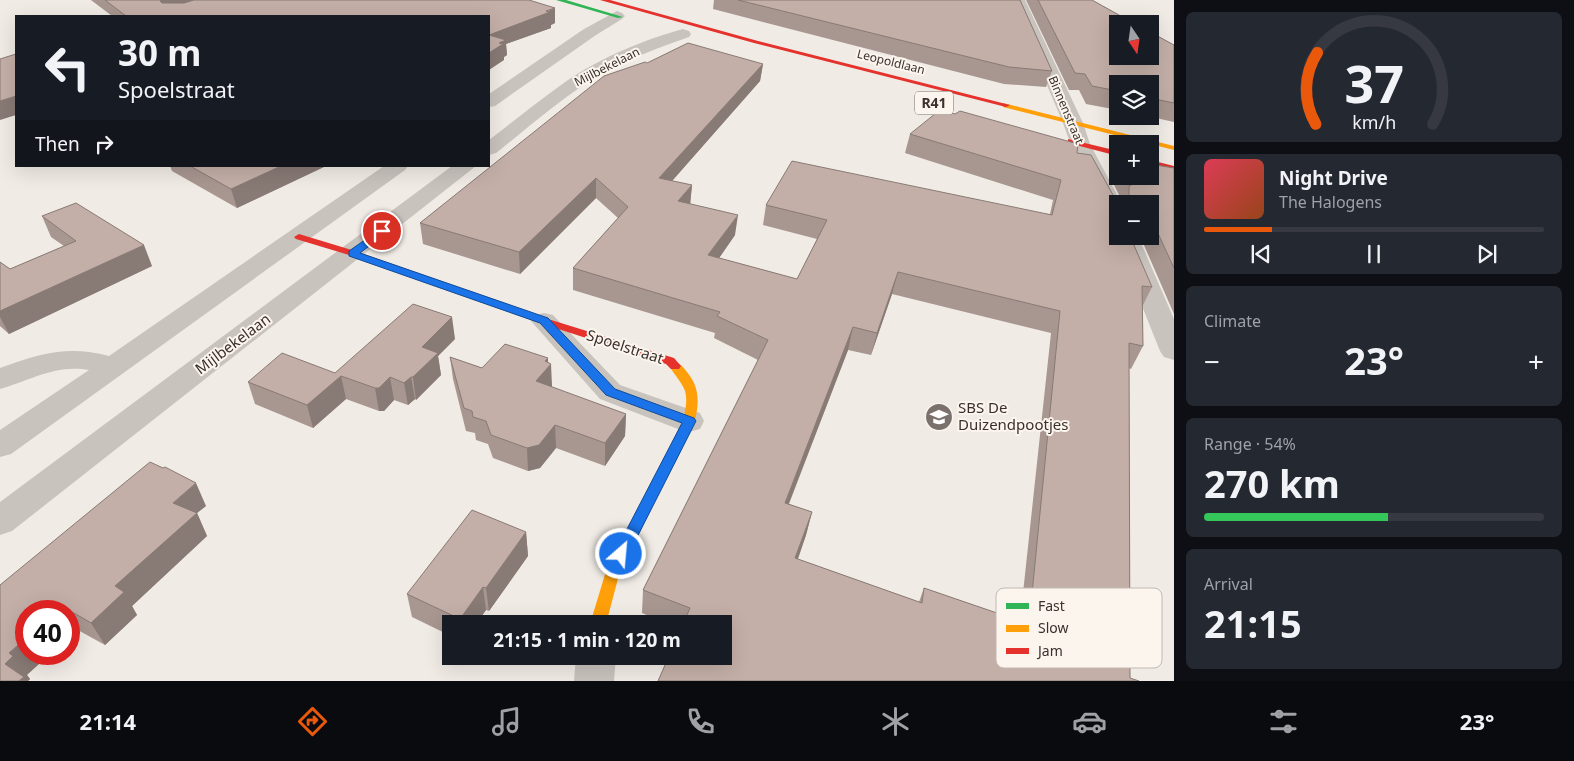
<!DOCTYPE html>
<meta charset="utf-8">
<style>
:root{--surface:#171b24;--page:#242831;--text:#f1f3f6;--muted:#9ea1a6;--line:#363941;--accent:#ea580c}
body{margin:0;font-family:"Noto Sans",sans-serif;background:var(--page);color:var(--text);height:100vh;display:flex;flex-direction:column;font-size:19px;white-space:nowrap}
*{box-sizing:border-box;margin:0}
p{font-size:16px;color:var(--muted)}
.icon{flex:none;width:28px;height:28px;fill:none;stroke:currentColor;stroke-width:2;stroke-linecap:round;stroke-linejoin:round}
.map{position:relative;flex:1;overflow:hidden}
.side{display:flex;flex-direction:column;gap:12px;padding:12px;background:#0d0f14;width:400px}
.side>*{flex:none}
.top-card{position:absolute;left:15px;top:15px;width:475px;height:152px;border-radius:0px;box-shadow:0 5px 20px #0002;background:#171b24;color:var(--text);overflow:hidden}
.needle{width:32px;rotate:167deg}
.buttons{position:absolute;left:1109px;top:15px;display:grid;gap:10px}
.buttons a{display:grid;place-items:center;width:50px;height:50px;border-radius:0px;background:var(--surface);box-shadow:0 5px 20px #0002;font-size:25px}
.speed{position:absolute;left:15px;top:600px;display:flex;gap:10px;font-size:25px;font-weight:700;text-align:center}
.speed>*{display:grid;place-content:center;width:65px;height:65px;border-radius:50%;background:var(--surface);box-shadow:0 5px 20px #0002;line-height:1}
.speed .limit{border:8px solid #d22;background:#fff;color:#111}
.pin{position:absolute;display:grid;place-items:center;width:42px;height:42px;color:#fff;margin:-21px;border:2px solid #fff;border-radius:50%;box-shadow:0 1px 5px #0007}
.me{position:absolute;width:55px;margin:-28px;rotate:27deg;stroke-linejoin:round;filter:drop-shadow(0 0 4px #0008)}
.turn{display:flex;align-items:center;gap:18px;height:105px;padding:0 20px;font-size:22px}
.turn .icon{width:65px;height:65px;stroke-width:2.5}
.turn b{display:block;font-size:35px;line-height:42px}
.then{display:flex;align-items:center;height:48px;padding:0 20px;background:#0003;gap:10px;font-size:19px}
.big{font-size:38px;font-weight:700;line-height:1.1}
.side .widget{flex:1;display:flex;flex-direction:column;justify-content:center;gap:8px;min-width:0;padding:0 18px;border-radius:8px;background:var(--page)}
.side .dial{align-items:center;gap:0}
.dial svg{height:130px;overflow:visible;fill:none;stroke:var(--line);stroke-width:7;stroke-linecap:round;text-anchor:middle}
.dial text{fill:var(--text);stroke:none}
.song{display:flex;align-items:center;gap:15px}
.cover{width:60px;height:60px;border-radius:8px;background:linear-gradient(135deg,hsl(350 70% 55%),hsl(20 70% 35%))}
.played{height:5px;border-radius:2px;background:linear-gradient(90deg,var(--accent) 20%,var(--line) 20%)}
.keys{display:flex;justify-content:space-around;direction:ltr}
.heat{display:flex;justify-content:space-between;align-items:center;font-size:28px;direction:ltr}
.charge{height:8px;border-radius:4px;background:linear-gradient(90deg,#34c759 54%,var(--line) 0)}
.trip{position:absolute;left:442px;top:615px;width:290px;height:50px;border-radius:0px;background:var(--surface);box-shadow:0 5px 20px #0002;font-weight:700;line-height:50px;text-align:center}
.menu{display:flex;height:80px;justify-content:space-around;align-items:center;background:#090b0e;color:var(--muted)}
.menu .icon{width:35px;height:35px}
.menu .active{color:var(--accent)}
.menu b{font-size:22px;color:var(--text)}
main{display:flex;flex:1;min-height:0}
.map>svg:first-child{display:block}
</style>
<main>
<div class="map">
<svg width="1174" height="681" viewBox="0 0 1174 681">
<rect width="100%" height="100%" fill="#f0ebe5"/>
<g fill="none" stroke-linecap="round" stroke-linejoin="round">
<path fill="#c9c3be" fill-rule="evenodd" d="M 1011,0 L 1025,0 L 1083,123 L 1090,144 L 1122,204 L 1118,204 L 1118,225 L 1110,223 L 1107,218 C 1092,187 1074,156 1063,123 Z
M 617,11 L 622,13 L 625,16 L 622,19 L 596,35 L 495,106 L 489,107 L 489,94 L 584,29 Z
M 683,29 L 689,31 L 691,34 L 689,37 C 657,48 626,60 597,77 C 562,97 528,128 496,153 L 489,155 L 489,140 C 515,120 541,99 568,80 C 600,58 646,39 683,29 Z
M 384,166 L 408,166 L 405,170 L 11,454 L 0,457 L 0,430 L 89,370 C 56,364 31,380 0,389 L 0,368 C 39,354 68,345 109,356 Z
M 452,166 L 476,166 L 12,531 L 0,535 L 0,502 Z
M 1118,231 L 1118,236 L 1138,236 L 1174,319 L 1174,360 L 1164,357 L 1160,351 L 1114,236 Z
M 544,313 L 553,315 L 620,385 L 700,413 L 704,421 L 700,429 L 689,432 L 678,429 L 600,399 L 531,321 L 535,315 Z
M 576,656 L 616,656 L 614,681 L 574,681 Z"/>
<path fill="#30b455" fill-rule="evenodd" d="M 556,0 L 566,0 L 623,17 L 618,18 Z"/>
<path fill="#ff9f0a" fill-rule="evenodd" d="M 1003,103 L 1174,146 L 1174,150 L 1003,107 Z
M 675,362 C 681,364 684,368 687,372 C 700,388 699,402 695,421 L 620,571 L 606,624 L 590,624 L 606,571 L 683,421 C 690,389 686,391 669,366 Z"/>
<path fill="#e5322d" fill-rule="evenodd" d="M 600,0 L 610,0 L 758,41 L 1010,105 L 1006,107 L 754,43 Z
M 1068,139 L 1118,151 L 1118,156 L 1068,143 Z
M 1150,160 L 1174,166 L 1174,172 L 1150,166 Z
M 299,234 L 355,251 L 548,319 L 674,358 L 681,366 L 679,369 L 671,369 L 666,364 L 540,323 L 349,255 L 296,239 L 294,237 Z"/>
</g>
<path fill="#a89690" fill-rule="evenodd" d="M 91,0 L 529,0 L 555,23 L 551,25 L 551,28 L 506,44 L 507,55 L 504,57 L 504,60 L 489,16 L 112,16 Z
M 714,0 L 1020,0 L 1052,71 L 1046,87 L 1004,84 L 713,9 Z
M 1026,0 L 1092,0 L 1174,45 L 1174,122 L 1147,116 L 1150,116 L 1150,84 L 1118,84 L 1118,110 L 1086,104 L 1079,90 L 1069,90 Z
M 647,63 L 763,64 L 760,81 L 672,181 L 692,185 L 690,204 L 735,235 L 719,258 L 797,279 L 817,239 L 763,225 L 766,205 L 1050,214 L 1053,200 L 905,153 L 910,134 L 1077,153 L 1118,236 L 1152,287 L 1142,307 L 1143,346 L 1131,369 L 1129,368 L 1130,678 L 724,624 L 668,624 L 642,613 L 643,590 L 758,360 L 714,338 L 715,333 L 573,290 L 573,268 L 618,218 L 596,198 L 520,274 L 423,244 L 420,223 ZM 892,294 L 1051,333 L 1020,621 L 924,588 L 919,602 L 798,559 L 806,535 L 812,512 L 789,504 L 848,350 L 871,355 Z
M 1118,162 L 1118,176 L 1150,176 L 1174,168 L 1174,314 L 1140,236 L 1150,236 L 1150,204 L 1121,204 L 1122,201 L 1111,179 Z
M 170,166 L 326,166 L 237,208 L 172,171 Z
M 42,216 L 152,266 L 9,334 L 0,326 L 0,262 L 10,269 L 64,246 L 51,237 Z
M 455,339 L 438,356 L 441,375 L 416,400 L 415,399 L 408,405 L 394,400 L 384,411 L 379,411 L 346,399 L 313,428 L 255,404 L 248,382 L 335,373 Z
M 450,357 L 482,368 L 548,363 L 552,386 L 551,387 L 626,414 L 625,436 L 605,466 L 556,448 L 540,468 L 528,471 L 493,458 L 488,444 L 476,440 L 475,433 L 466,431 L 453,379 Z
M 206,506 L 197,513 L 207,536 L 132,606 L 137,615 L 105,645 L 76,629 L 69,636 L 69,611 L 26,611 L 27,675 L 30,679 L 28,681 L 0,585 Z
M 526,532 L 528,556 L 489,611 L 486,610 L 476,624 L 451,624 L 451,636 L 412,617 L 407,594 Z"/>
<path fill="#887a75" d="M 161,0 L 202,0 L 168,11 L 160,1 Z
M 555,8 L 555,23 L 551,25 L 551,28 L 506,44 L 507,55 L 504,57 L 504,60 L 489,70 L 489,35 Z
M 763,64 L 760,81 L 657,198 L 659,178 Z
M 16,96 L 16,115 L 0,120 L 0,101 Z
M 281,166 L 326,166 L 237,208 L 231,189 Z
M 596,178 L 596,198 L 520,274 L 519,252 Z
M 692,185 L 690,206 L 678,201 Z
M 738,215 L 735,235 L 706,277 L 708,255 Z
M 144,245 L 152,266 L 9,334 L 0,317 L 0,311 Z
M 898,272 L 892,294 L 871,355 L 877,333 Z
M 452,317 L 455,339 L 438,356 L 441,375 L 416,400 L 413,377 L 422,347 Z
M 853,327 L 848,350 L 780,526 L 785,503 Z
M 548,358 L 548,367 L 551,364 L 552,386 L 537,404 L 536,381 L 545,361 Z
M 341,376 L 346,399 L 313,428 L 307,405 Z
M 390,377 L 394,400 L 384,411 L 379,411 L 375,388 Z
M 411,377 L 415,399 L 408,405 L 404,383 Z
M 626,414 L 625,436 L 605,466 L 605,443 Z
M 555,425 L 556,448 L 540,468 L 528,471 L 527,448 Z
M 196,483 L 206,506 L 197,513 L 207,536 L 132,606 L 137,615 L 105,645 L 91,623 L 115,586 L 173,503 Z
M 812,512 L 806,535 L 790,581 L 795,558 Z
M 526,532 L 528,556 L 489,611 L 486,588 Z
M 483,587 L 486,610 L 476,624 L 461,624 L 460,619 Z
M 62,606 L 65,611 L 56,611 Z
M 69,617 L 76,629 L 69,636 Z
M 26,638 L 26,654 L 50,654 L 27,675 L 30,679 L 28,681 L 18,681 L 5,664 L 9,653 Z"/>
<path fill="#c3afa7" stroke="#887a75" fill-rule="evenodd" d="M 105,0 L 161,0 L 160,1 L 162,3 L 184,3 L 194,0 L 529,0 L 555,8 L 546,11 L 550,12 L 489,35 L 489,16 L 126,16 Z
M 738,0 L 1020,0 L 1052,71 L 1009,67 Z
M 1038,0 L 1092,0 L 1135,24 L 1118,24 L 1118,56 L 1150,56 L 1150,32 L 1174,45 L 1174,103 L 1150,98 L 1150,84 L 1118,84 L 1118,91 L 1092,86 L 1085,74 L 1075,73 Z
M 489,35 L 506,40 L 499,43 L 503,44 L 489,53 Z
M 688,43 L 763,64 L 659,178 L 692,185 L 678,201 L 738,215 L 708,255 L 797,279 L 827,220 L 766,205 L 792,161 L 1052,215 L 1061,180 L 910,134 L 941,109 L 955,114 L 960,111 L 1078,144 L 1077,153 L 1091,155 L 1118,204 L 1118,236 L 1130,236 L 1152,287 L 1142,286 L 1143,346 L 1129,343 L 1130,678 L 1139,681 L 658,681 L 669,656 L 724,656 L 724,624 L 683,624 L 690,608 L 643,590 L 768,340 L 717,316 L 720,312 L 573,268 L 628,207 L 596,178 L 519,252 L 420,223 L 604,76 L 645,62 L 647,63 ZM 898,272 L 1060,311 L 1029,624 L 924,588 L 922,603 L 795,558 L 812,512 L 785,503 L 853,327 L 877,333 Z
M 16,54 L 16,96 L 0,101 L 0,59 Z
M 1150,164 L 1174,168 L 1174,268 L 1150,216 L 1150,204 L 1129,204 L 1129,186 L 1133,184 L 1128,176 L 1150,176 Z
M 190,166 L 281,166 L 231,189 Z
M 76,203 L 144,245 L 0,311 L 0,262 L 10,269 L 76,241 L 42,216 Z
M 413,304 L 452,317 L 422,347 L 438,353 L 413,377 L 411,377 L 404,383 L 390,377 L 379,388 L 375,388 L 341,376 L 307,405 L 248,382 L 282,353 L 335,373 Z
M 505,344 L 548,358 L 545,361 L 551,364 L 536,381 L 626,414 L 605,443 L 555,425 L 539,445 L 527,448 L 491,435 L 486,421 L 473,417 L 472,411 L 464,408 L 450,357 L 482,368 Z
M 150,462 L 163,468 L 165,467 L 196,483 L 173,503 L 197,513 L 115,586 L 124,592 L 91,623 L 62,606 L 56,611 L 26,611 L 26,638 L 9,653 L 13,656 L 5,664 L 24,677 L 19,681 L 0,681 L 0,585 Z
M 472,510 L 526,532 L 486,588 L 483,587 L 460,619 L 407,594 Z"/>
<path fill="#1a73e8" stroke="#114b97" d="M 382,228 L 386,229 L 386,233 L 360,253 L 548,318 L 615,389 L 694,418 L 696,421 L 626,559 L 621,560 L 616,559 L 614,554 L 682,423 L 606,395 L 540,323 L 349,256 L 349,251 Z"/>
<defs>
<g id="school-disc" transform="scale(1.4375)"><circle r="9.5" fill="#7a716c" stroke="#fbf5ee"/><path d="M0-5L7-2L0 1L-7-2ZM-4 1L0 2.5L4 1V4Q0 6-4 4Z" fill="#fff"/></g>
</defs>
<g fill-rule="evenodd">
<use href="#school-disc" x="939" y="417"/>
</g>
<g text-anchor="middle" stroke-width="4" stroke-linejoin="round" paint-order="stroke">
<g font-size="12" fill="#3b302b" stroke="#fbf5ee">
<text transform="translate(891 62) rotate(14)" y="4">Leopoldlaan</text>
<text transform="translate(607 67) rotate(-27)" y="4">Mijlbekelaan</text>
<text transform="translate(1066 110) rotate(67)" y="4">Binnenstraat</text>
</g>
<rect fill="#fbf5ee" stroke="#756b66" stroke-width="1" x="915" y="91.5" width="38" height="23" rx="4"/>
<g font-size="14" font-weight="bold" fill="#3b302b">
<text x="934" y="108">R41</text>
</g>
<g font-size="15" fill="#3b302b" stroke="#fbf5ee">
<text transform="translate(233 344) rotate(-37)" y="5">Mijlbekelaan</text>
<text transform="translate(625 347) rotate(18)" y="5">Spoelstraat</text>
</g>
<g font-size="15" fill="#3b302b" stroke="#fbf5ee" text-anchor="start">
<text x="958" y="413">SBS De<tspan x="958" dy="17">Duizendpootjes</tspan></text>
</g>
</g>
<rect x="996" y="588" width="166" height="80" rx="8" fill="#fbf5ee" stroke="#c1bab4" stroke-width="1"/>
<rect x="1006" y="603" width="23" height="6" fill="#30b455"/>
<rect x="1006" y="625" width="23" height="7" fill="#ff9f0a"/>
<rect x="1006" y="648" width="23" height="6" fill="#e5322d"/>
<g font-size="14" fill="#3b302b">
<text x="1038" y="611">Fast</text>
<text x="1038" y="633">Slow</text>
<text x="1038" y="656">Jam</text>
</g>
</svg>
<div class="buttons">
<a><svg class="needle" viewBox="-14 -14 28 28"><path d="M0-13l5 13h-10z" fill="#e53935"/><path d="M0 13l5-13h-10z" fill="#9ea1a6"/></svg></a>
<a><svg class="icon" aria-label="layers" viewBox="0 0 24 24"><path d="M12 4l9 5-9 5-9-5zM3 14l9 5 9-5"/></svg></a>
<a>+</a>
<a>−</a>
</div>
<div class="speed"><div class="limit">40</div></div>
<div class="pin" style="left:382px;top:231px;background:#d93025"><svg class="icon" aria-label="arrive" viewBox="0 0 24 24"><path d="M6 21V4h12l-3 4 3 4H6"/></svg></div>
<svg class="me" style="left:621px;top:554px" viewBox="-20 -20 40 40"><circle r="17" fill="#1a73e8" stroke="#fff" stroke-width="3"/><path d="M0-11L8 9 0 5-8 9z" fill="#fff"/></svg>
<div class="trip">21:15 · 1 min · 120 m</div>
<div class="top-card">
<div class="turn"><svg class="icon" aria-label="left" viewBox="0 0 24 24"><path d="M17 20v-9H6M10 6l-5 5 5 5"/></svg><div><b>30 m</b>Spoelstraat</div></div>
<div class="then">Then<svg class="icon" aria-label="right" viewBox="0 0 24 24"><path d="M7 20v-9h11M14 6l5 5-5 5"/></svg></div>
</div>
</div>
<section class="side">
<div class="widget dial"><svg viewBox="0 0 100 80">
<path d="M14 69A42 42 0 1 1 86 69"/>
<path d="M14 69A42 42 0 0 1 15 25" stroke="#ea580c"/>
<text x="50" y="56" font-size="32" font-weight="700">37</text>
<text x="50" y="72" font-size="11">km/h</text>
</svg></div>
<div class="widget">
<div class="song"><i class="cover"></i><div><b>Night Drive</b><p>The Halogens</p></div></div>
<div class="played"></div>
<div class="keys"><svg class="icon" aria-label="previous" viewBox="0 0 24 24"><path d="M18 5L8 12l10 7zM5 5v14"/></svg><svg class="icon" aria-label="pause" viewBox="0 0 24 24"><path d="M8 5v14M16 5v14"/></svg><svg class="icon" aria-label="next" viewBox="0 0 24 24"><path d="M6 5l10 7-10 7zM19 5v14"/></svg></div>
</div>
<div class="widget"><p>Climate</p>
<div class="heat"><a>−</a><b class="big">23°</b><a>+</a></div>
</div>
<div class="widget"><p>Range · 54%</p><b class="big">270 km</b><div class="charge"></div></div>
<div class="widget"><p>Arrival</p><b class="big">21:15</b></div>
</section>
</main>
<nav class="menu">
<b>21:14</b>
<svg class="icon active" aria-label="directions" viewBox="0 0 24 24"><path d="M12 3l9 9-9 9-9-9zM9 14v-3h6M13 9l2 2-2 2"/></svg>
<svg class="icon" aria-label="music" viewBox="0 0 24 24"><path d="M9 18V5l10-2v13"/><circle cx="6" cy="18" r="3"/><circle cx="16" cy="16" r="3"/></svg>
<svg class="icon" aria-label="phone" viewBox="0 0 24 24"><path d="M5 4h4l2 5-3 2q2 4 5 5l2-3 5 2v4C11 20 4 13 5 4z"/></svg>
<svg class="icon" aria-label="climate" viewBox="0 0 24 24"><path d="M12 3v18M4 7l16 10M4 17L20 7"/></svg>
<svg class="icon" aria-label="car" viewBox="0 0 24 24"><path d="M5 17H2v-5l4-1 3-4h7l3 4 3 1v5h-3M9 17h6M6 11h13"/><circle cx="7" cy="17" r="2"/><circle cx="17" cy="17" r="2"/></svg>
<svg class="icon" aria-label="filters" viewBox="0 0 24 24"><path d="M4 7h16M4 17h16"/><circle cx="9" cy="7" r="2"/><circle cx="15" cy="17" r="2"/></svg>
<b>23°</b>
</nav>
